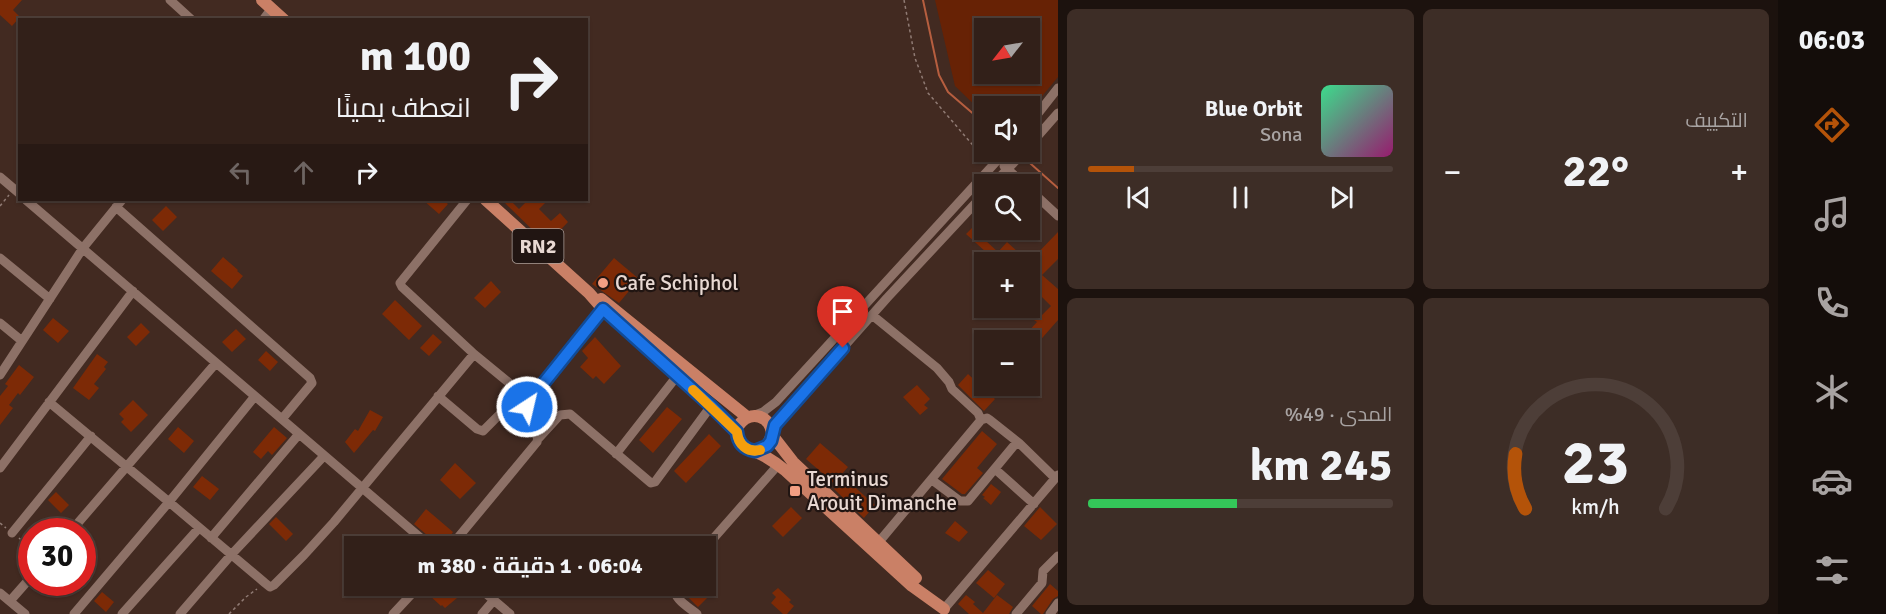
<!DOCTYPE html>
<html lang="ar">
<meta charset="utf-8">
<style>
:root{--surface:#322019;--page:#3d2d26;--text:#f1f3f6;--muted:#a8a3a2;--line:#4d3e38;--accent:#b45309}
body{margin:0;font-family:Signika,Cairo,sans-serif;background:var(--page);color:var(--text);direction:rtl;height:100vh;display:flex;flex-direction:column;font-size:22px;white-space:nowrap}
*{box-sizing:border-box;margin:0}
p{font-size:20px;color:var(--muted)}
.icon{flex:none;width:33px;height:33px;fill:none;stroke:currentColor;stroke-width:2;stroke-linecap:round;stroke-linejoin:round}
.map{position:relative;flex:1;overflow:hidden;direction:ltr}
.panel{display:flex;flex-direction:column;gap:9px;padding:9px;background:#1c120e;width:720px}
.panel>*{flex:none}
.guide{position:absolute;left:18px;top:18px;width:570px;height:183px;border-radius:0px;box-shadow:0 2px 4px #0004,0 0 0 2px var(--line);direction:rtl;background:#322019;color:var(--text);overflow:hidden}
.needle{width:39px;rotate:239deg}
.buttons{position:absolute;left:974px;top:18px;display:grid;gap:12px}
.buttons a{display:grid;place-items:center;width:66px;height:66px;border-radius:0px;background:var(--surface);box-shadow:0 2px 4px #0004,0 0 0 2px var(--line);font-size:30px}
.speed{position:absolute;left:18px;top:518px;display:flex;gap:12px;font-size:30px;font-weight:700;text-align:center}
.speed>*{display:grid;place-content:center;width:78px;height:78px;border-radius:50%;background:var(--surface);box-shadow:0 2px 4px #0004,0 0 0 2px var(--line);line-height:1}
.speed .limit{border:9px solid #d22;background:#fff;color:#111}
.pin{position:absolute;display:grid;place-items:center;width:51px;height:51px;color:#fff;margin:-62px -26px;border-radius:50% 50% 50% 0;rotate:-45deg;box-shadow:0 0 6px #0007}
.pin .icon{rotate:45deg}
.me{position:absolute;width:66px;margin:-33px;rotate:35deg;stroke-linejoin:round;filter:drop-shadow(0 0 4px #0008)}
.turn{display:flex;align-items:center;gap:21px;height:126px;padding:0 18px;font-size:27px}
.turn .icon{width:78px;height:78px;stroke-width:2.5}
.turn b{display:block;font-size:42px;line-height:51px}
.lanes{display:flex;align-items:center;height:57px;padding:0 18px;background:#0003;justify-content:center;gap:30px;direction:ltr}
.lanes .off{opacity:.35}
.big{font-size:45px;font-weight:700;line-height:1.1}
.panel .tile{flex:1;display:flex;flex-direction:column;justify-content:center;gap:9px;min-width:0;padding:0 21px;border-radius:9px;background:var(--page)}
.panel .dial{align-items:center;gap:0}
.dial svg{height:156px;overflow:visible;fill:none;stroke:var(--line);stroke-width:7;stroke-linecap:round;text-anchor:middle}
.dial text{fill:var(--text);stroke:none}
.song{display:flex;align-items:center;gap:18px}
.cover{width:72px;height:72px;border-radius:9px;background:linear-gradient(135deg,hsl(150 70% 55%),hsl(320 70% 35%))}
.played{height:6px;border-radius:3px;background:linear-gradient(90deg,var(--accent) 15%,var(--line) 15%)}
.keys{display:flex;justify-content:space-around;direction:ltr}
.heat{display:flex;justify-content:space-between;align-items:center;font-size:33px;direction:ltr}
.charge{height:9px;border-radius:4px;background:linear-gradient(90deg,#34c759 49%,var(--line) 0)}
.panel .tiles{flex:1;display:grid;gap:9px;grid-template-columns:repeat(2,1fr)}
.trip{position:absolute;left:344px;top:536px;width:372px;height:60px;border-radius:0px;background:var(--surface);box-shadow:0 2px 4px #0004,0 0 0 2px var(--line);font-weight:700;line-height:60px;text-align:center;direction:rtl}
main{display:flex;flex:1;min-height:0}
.menu{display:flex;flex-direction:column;width:108px;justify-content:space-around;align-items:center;background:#140d0a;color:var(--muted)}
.menu .icon{width:42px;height:42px}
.menu .active{color:var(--accent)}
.menu b{font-size:27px;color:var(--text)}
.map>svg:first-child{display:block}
</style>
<main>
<nav class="menu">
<b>06:03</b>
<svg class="icon active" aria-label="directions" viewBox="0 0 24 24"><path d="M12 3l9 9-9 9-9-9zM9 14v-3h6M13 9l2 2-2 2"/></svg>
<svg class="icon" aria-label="music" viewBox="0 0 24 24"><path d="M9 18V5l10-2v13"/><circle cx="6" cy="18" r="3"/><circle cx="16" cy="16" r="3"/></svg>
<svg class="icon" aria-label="phone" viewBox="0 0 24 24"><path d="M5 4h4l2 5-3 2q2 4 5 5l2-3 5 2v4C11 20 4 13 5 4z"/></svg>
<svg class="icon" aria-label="climate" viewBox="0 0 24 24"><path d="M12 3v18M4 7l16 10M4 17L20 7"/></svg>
<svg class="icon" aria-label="car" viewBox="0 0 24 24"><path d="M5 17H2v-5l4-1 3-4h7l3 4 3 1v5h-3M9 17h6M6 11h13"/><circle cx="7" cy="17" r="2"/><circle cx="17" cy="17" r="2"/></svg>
<svg class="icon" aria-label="filters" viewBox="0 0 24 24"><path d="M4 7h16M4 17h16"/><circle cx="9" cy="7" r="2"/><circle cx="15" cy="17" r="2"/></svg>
</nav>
<section class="panel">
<div class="tiles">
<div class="tile"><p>التكييف</p>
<div class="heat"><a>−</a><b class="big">22°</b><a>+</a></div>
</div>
<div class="tile">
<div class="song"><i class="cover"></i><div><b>Blue Orbit</b><p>Sona</p></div></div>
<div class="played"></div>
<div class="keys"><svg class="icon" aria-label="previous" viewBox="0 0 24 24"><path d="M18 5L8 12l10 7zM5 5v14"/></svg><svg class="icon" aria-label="pause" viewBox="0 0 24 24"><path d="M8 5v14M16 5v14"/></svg><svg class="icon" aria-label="next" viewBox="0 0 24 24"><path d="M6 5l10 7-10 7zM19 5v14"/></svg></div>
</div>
<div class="tile dial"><svg viewBox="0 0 100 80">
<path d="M14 69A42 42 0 1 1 86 69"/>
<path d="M14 69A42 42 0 0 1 9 41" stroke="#b45309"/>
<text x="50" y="56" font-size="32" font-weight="700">23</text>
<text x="50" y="72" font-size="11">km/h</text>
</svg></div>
<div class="tile"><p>المدى · 49%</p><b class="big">245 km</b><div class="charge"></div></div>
</div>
</section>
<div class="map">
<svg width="1058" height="614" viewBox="0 0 1058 614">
<rect width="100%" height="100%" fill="#422a21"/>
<path fill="#672205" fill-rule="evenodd" d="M 935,0 L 1058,0 L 1058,77 L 1029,112 L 1029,106 L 984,106 L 984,114 L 955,86 ZM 984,28 L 1029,28 L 1029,74 L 984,74 Z"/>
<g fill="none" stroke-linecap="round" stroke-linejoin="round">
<path stroke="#b65e3f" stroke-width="2" d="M 923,0 L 939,75 L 948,92 L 984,123
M 1022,156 L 1058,188"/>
</g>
<path fill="#7d2a06" d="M 0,0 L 22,0 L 13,10 L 20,17 L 12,26 L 0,15 Z
M 423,200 L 443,200 L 448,204 L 439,214 Z
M 510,200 L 519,209 L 528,200 L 548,200 L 539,209 L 551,221 L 560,213 L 568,222 L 547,244 L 505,203 Z
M 166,206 L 177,217 L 163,231 L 152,220 Z
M 972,228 L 998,252 L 1007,242 L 1029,262 L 1058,232 L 1058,259 L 1042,275 L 1058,289 L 1058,320 L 1029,353 L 1029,340 L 1025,340 L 1020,336 L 1024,330 L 1027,333 L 1037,322 L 1034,320 L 1038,315 L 1040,317 L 1051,306 L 1029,284 L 1029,262 L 997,262 L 966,234 Z
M 223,257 L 238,270 L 237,271 L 243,276 L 232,289 L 211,271 Z
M 614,258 L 639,279 L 619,303 L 592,284 Z
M 491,281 L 501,292 L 485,308 L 474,298 Z
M 395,300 L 422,326 L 409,340 L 382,314 Z
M 53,318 L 69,331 L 58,343 L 43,330 Z
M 141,323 L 150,332 L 136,346 L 127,337 Z
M 236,329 L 246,339 L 232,352 L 222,342 Z
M 433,334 L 442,342 L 429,356 L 420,348 Z
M 595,337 L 621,366 L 604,384 L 596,376 L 593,379 L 580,367 L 588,358 L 582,351 Z
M 266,351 L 278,362 L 270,371 L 258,360 Z
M 97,354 L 108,362 L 104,367 L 106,369 L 94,384 L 99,388 L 89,400 L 73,388 Z
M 19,365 L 34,377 L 20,395 L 18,393 L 9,405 L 13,408 L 0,425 L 0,396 L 8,386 L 5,384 Z
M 968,374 L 995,399 L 984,411 L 958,385 Z
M 917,385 L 930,399 L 924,405 L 928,408 L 920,415 L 903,397 Z
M 133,400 L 148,415 L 131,432 L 121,422 L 124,419 L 119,414 Z
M 667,407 L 682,419 L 653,453 L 639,440 Z
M 370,410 L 383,417 L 375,431 L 373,430 L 354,453 L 345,442 L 355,429 L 358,431 Z
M 178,427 L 194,441 L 184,453 L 168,439 Z
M 274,427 L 287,438 L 272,455 L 268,451 L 261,459 L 253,452 Z
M 982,431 L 997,444 L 977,468 L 983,473 L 965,494 L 962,494 L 942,479 Z
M 709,434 L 721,446 L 686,483 L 674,471 Z
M 820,443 L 848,467 L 841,475 L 875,505 L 864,518 L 834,489 L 837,486 L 806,459 Z
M 455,463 L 476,483 L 460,499 L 440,480 Z
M 202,476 L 219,489 L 210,500 L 193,487 Z
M 991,484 L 1001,492 L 991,505 L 983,498 L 985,497 L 982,495 Z
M 56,492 L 69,505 L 61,513 L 48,500 Z
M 791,507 L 802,518 L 783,537 L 772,526 Z
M 1040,507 L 1057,524 L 1041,540 L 1024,526 Z
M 426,509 L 453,532 L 444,546 L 437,546 L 434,541 L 414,524 Z
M 276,517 L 293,534 L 286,541 L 269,524 Z
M 955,521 L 968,532 L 959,542 L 945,533 Z
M 988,570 L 1005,584 L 994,598 L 976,583 Z
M 1050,584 L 1058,591 L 1058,596 L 1053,599 L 1043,614 L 1041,614 L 1032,606 Z
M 439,585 L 455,585 L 463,593 L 445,608 L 442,605 L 441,606 L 429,595 Z
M 690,585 L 700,585 L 710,595 L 698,607 L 683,592 Z
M 778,588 L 791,600 L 789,602 L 794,606 L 787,614 L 783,614 L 771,603 L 776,597 L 772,593 Z
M 102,592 L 114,602 L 106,612 L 94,601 Z
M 966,595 L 975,602 L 973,604 L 983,613 L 997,595 L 1013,607 L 1009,614 L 969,614 L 958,604 Z"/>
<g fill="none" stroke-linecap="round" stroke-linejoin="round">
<path stroke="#907b74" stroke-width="1.5" stroke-dasharray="3 3" stroke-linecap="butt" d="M 904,0 L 915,58 L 928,93 L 977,150 L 988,157
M 0,206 L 9,195
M 0,523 L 6,528
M 19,538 L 32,550
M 229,614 L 246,597 L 257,589"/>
<path stroke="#8d7167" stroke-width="9" d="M 170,0 L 192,20
M 263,20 L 272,8
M 1029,125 L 1058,88
M 1029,146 L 1058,113
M 1004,166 L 1024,184
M 0,177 L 20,194
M 993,184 L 1024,152
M 1029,189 L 1058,216
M 26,200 L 430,546
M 467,200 L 400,283 L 402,287 L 474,354
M 116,207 L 310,378 L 312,383 L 282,419
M 0,258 L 50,299
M 872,315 L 937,368 L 949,382 L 952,389 L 978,413 L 981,420
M 0,323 L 22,341
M 0,375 L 83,248 L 122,200
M 438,396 L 477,429 L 483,431 L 521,393
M 49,402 L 169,502 L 255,396
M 755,415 L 763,412 L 776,402 L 1005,152
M 772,431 L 785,413 L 887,298 L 984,194
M 538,439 L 560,415 L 570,414 L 651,483 L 655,482 L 711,406
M 616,454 L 677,376
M 0,468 L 133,291
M 995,469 L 1034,504
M 932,480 L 960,501 L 968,501 L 1017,442
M 71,531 L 216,363
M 12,533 L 91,436
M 211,538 L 299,434
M 878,543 L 981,420 L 987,418 L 990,420 L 1019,443 L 1055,478
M 451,546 L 537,442 C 541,427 521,416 530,400
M 705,548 L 778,465
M 476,585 L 510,614
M 674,585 C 673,599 687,606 697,614
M 0,593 L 25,614
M 10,601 L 32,576
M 944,609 L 1058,475
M 74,614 L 169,502 L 265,583 L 270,587 L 274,585 L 304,555 L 334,522 L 474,354 L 530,400 L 606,304
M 122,614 L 199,528
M 180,614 L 231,555 L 324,456
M 393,614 L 420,585
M 482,614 L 494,600
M 1016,614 L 1042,583 L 1043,571 L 1058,556
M 1050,614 L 1058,603"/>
<path stroke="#ca8066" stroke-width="12" d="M 262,0 L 284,20
M 486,200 L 589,293 L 603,309 L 711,406 L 737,432
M 601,299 L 747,417
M 772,435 L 793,462 L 916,578
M 755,451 L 767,446 L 772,435 C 771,415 750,409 738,426 C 733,449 752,448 766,457 C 773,461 780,466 786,471 L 912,586 L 944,609"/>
</g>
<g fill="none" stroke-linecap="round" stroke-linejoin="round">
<g stroke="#114b97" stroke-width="15">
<path id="route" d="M 527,407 L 530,400 L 603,309 L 711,406 L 737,432 C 738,443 744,449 755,451 L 767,446 L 771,441 L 775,425 L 843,348"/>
</g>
<use href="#route" stroke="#1a73e8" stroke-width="10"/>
<path stroke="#f59e0b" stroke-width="10" d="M 693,390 L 737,432 C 738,444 747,453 760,450"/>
</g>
<g fill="#f39f83" stroke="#211512" stroke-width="2">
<circle cx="603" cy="283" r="6"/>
<rect x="789" y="485" width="12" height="12" rx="3"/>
</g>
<g text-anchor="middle" stroke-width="4.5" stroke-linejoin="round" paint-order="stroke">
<rect fill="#211512" stroke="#ac9e98" stroke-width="1.5" x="512.5" y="229" width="51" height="34" rx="4.5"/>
<g font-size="20" font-weight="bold" fill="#e8d8d2">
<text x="538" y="253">RN2</text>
</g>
<g font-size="21" fill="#e8d8d2" stroke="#211512" text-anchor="start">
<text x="615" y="290">Cafe Schiphol</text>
<text x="807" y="486">Terminus<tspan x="807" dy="24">Arouit Dimanche</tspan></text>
</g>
</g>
</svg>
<div class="buttons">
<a><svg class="needle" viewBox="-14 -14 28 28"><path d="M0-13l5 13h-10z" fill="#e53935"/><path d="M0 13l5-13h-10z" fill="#a8a3a2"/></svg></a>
<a><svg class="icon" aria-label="sound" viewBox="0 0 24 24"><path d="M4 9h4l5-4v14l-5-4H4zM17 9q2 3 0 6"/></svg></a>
<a><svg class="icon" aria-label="search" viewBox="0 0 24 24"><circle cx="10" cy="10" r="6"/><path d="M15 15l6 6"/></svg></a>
<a>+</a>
<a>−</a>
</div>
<div class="speed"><div class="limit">30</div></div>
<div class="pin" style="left:843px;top:348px;background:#d93025"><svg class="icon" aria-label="arrive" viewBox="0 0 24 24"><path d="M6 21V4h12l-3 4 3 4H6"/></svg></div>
<svg class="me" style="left:527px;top:407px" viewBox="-20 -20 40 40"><circle r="17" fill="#1a73e8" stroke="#fff" stroke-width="3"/><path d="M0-11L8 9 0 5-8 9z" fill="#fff"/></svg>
<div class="trip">06:04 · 1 دقيقة · 380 m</div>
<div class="guide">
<div class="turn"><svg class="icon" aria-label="right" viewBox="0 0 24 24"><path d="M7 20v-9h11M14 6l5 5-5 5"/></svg><div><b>100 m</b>انعطف يمينًا</div></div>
<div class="lanes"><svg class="icon off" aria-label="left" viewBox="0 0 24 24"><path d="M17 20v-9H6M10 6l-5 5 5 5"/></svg><svg class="icon off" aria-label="ahead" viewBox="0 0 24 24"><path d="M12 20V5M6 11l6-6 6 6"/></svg><svg class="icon" aria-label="right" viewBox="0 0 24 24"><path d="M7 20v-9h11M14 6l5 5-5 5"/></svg></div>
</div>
</div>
</main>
